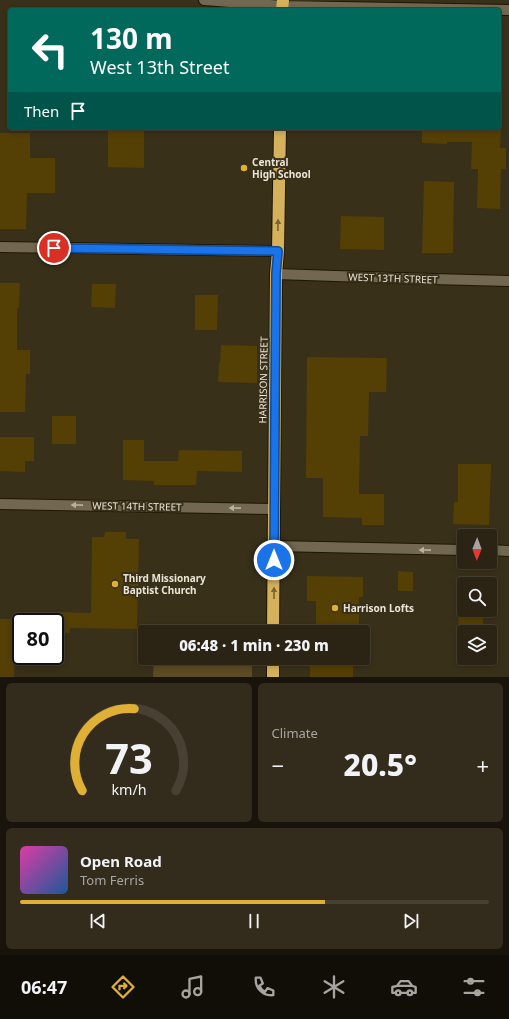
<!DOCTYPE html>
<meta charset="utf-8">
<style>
:root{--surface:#2b2414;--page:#332c1d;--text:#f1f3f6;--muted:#a6a4a0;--line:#474134;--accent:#e0b034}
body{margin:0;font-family:"Noto Sans",sans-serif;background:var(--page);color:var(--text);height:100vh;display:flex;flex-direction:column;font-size:15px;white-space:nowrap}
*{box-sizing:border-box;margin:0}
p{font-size:13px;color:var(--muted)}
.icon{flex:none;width:22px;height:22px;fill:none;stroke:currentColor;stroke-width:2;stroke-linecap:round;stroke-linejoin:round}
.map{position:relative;height:677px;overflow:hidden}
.details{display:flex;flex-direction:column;gap:6px;padding:6px;background:#18140b;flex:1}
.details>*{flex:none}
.hud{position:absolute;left:8px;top:8px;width:493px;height:122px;border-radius:4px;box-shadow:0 2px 6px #0003,0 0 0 1px var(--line);background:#00695c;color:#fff;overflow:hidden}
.needle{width:26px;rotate:181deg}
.tools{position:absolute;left:457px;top:529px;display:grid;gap:8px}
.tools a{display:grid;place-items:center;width:40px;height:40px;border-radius:4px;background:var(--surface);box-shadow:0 2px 6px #0003,0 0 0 1px var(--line);font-size:20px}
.speed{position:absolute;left:12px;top:613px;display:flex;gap:8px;font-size:20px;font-weight:700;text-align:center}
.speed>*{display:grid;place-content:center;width:52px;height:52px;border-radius:50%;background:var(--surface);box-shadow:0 2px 6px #0003,0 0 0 1px var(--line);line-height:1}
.speed .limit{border:2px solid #111;border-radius:6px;background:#fff;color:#111}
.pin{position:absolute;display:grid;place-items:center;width:34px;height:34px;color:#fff;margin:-17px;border:2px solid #fff;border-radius:50%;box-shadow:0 1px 4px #0007}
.me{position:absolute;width:44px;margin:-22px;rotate:0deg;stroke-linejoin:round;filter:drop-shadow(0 0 3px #0008)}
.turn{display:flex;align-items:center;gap:14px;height:84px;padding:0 16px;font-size:18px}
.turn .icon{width:52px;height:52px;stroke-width:2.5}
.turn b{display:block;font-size:28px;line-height:34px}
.then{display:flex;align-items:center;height:38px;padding:0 16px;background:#0003;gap:8px;font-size:15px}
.big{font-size:30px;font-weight:800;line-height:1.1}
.details .card{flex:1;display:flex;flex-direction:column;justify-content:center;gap:6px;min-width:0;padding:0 14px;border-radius:6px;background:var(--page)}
.details .dial{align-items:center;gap:0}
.dial svg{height:104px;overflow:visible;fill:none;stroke:var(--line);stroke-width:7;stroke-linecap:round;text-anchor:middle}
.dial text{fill:var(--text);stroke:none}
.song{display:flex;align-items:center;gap:12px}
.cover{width:48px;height:48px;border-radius:6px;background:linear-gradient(135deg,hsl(320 70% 55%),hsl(210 70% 35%))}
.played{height:4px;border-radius:2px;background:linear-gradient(90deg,var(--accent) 65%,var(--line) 65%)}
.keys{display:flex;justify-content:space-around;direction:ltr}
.heat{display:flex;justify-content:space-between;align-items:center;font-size:22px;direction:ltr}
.details .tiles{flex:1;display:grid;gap:6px;grid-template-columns:1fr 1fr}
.card:last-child{grid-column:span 2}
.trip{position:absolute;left:138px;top:625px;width:232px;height:40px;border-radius:4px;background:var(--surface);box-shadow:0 2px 6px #0003,0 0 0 1px var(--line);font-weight:800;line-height:40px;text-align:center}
.dock{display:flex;height:64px;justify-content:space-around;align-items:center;background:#110e08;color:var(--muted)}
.dock .icon{width:28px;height:28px}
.dock .active{color:var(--accent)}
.dock b{font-size:18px;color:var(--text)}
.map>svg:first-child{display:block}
</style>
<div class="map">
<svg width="509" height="677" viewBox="0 0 509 677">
<rect width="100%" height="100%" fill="#39301a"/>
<path fill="#5c4b24" d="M 154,658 L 252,658 L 252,677 L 153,677 Z"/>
<path fill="#543f05" d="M 108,128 L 144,128 L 144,168 L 108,167 Z
M 422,128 L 501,128 L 500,148 L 506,148 L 506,169 L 501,169 L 500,209 L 477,208 L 478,169 L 471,169 L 472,142 L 447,142 L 447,144 L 422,143 Z
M 0,133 L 30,133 L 30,158 L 55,158 L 55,193 L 27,193 L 26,229 L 0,229 Z
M 424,181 L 454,182 L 453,253 L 422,253 Z
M 341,216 L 384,217 L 384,250 L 340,249 Z
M 0,283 L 20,283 L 19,308 L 17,308 L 17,350 L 30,350 L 30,374 L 26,374 L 25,412 L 0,412 Z
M 92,284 L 116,284 L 115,308 L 91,307 Z
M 195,295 L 218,295 L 217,330 L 195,330 Z
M 221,345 L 257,346 L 257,383 L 218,382 L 219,363 L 220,363 Z
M 307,357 L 387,358 L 386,392 L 369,392 L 368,436 L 360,436 L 359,494 L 384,494 L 384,525 L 362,525 L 362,518 L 323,517 L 323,478 L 306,478 Z
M 52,416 L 76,416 L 76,444 L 52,444 Z
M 0,437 L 34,437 L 34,461 L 25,461 L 25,472 L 0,471 Z
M 123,440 L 144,440 L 144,461 L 178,461 L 179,450 L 242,451 L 242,472 L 197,471 L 196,485 L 154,485 L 154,481 L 123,480 Z
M 458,464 L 491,464 L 489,525 L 453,524 L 454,502 L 458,502 Z
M 105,532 L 126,532 L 126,539 L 139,539 L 137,629 L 70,628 L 69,633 L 55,632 L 55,612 L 91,613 L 92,537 L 104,537 Z
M 398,571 L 413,572 L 413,591 L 398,591 Z
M 307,576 L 363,577 L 363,597 L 359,597 L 359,632 L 316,632 L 316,601 L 307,601 Z
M 459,610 L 483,610 L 483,632 L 458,632 Z
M 0,619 L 18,619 L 18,631 L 15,631 L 14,677 L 0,677 Z
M 310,658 L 353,658 L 353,677 L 310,677 Z"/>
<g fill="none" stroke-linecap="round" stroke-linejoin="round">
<g stroke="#201703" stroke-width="12">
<path id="minor" d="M 204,0 L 283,6 L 509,10
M 0,247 L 278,251
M 276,274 L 395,278 L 509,281
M 0,504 L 274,509
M 274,546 L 464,550
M 490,550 L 509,551"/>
</g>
<g stroke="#201703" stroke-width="14">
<path id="highway" d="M 282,10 L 283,0
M 273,632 L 276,274 L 278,251 L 280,128
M 273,677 L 273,658"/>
</g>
<use href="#minor" stroke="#726851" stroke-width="10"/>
<use href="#highway" stroke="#d5b15c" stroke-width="12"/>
</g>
<defs><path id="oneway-solid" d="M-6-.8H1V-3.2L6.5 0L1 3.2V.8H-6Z"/></defs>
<g fill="#776434">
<use href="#oneway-solid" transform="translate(278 225) rotate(-89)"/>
<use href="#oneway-solid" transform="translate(274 593) rotate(-90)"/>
</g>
<g fill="#bab2a1">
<use href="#oneway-solid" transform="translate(77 505) rotate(-179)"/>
<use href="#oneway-solid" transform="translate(235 508) rotate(-179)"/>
<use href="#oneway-solid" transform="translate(425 550) rotate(-179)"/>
</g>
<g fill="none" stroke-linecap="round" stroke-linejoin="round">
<g stroke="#114b97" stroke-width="10">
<path id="route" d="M 54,248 L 278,251 L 276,274 L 274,560"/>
</g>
<use href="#route" stroke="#1a73e8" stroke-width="7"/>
</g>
<g fill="#e0b034" stroke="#39301a" stroke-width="1.5">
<circle cx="244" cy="168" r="4"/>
<circle cx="115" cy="584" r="4"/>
<circle cx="335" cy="608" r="4"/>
</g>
<g text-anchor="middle" stroke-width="4" stroke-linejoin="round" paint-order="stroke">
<g font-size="10" font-weight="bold" fill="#eae4d7" stroke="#39301a" text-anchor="start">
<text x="252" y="166">Central<tspan x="252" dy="12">High School</tspan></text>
<text x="123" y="582">Third Missionary<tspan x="123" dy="12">Baptist Church</tspan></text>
<text x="343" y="612">Harrison Lofts</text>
</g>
<g font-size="10" fill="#eae4d7" stroke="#39301a">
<text transform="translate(393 278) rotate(2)" y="4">WEST 13TH STREET</text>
<text transform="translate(263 380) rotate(-89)" y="4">HARRISON STREET</text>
<text transform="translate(137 506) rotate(1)" y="4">WEST 14TH STREET</text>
</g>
</g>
</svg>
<div class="tools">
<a><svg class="needle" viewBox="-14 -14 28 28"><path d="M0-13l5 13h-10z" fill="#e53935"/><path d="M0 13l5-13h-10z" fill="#a6a4a0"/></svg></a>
<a><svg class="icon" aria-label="search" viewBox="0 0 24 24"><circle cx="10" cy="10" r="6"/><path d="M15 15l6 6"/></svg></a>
<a><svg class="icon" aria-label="layers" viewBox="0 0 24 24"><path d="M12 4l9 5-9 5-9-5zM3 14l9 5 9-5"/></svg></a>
</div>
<div class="speed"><div class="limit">80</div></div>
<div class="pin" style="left:54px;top:248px;background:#d93025"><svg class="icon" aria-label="arrive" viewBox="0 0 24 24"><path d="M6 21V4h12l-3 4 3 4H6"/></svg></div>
<svg class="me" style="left:274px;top:560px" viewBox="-20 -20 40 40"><circle r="17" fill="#1a73e8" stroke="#fff" stroke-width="3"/><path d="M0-11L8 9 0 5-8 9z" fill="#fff"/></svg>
<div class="trip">06:48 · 1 min · 230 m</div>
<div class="hud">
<div class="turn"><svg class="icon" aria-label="left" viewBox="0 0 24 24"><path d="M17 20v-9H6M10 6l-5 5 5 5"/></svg><div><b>130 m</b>West 13th Street</div></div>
<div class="then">Then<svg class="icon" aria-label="arrive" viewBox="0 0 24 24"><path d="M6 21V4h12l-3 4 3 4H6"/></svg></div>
</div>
</div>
<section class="details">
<div class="tiles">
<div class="card dial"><svg viewBox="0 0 100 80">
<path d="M14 69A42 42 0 1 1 86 69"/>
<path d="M14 69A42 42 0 0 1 54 6" stroke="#e0b034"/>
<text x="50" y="56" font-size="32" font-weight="700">73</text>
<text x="50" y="72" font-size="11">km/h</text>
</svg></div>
<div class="card"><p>Climate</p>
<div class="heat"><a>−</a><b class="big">20.5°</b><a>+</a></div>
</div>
<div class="card">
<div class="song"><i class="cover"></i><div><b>Open Road</b><p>Tom Ferris</p></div></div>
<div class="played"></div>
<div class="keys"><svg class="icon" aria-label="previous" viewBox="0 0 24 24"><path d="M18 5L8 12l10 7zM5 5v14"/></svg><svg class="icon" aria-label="pause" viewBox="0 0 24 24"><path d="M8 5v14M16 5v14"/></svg><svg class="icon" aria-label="next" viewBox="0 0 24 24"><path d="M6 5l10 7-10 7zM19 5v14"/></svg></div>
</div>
</div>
</section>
<nav class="dock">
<b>06:47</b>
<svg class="icon active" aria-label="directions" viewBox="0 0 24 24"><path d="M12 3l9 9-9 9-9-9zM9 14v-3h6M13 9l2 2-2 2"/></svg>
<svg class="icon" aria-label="music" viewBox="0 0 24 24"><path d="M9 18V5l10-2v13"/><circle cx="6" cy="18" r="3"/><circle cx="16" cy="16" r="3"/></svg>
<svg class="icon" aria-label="phone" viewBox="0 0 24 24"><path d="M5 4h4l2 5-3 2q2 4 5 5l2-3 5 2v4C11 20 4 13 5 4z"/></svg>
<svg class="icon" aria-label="climate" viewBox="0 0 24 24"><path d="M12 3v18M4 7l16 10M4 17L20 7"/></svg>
<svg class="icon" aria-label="car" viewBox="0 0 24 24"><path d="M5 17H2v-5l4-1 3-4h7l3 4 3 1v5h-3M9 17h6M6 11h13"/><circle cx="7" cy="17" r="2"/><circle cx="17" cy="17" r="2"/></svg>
<svg class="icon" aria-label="filters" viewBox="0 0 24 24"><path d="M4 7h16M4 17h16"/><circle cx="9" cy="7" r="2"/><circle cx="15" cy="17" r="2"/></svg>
</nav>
